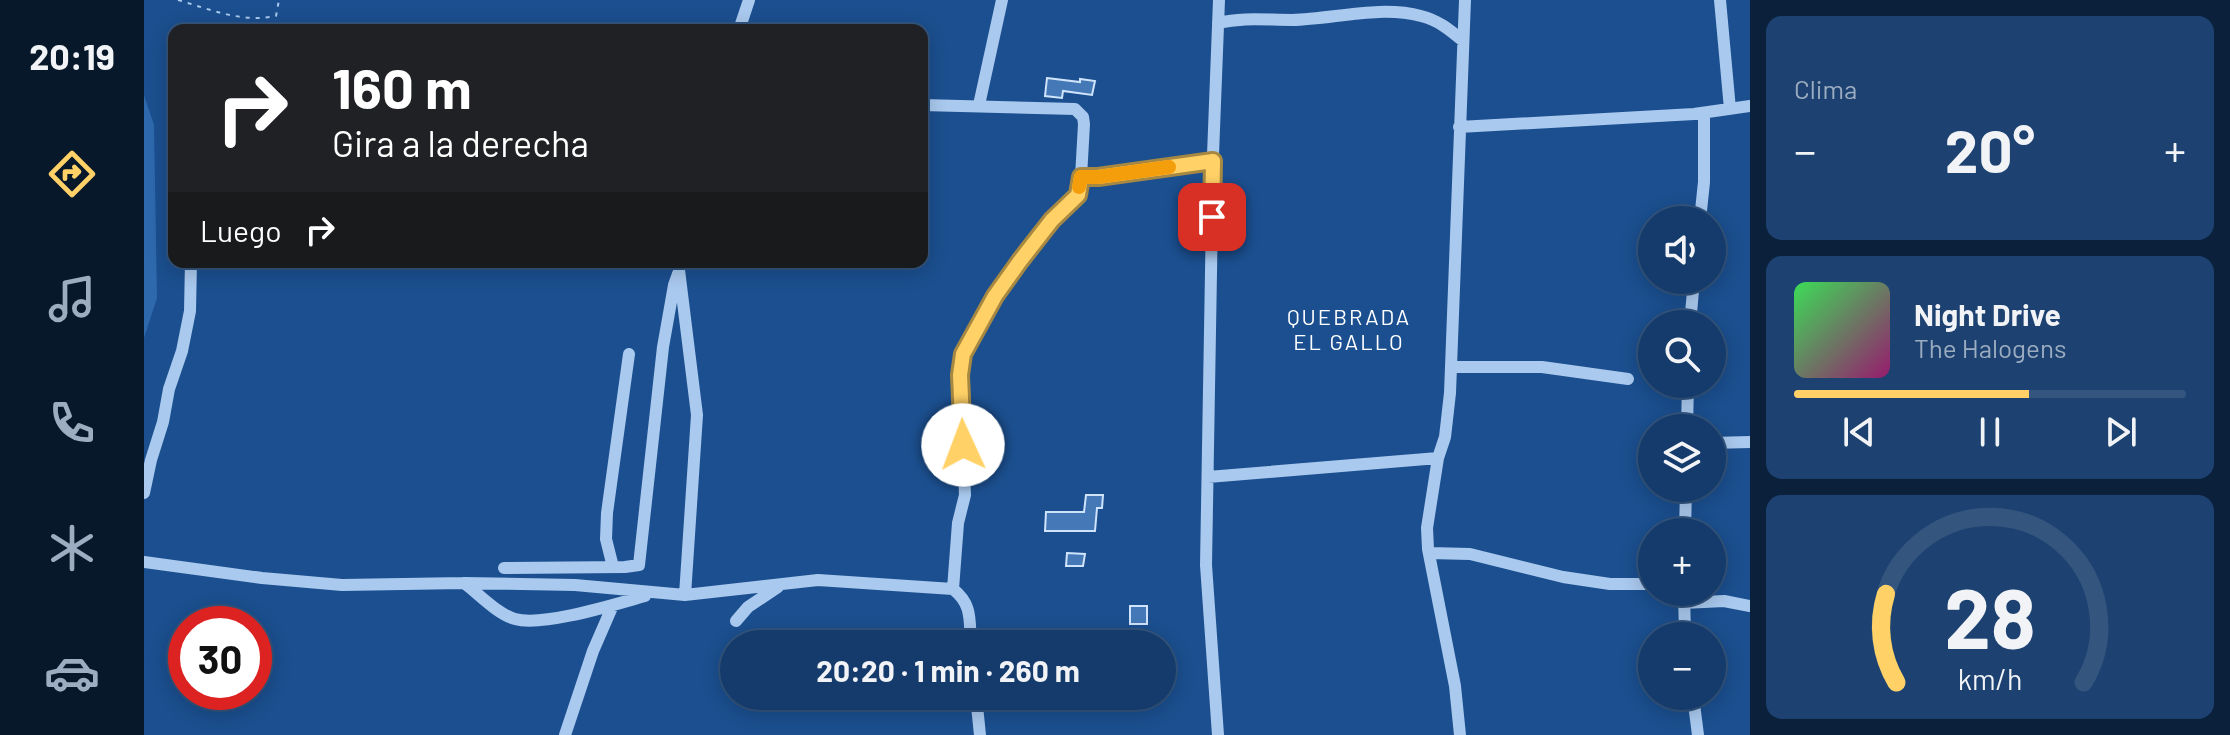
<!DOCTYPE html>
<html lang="es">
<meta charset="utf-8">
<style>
:root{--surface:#143b6b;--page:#1d4271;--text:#f1f3f6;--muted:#9dadc1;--line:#33557e;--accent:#ffd166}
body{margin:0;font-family:Barlow,sans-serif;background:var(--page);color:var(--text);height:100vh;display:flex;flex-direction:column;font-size:30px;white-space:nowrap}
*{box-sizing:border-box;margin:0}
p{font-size:26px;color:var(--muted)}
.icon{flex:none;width:44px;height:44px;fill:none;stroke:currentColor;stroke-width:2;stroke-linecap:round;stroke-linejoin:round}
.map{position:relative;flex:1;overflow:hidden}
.panel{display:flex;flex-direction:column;gap:16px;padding:16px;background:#0b203b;width:480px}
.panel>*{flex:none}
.guide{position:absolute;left:24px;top:24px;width:760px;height:244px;border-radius:16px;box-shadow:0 4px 20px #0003,0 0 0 2px var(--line);background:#202124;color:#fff;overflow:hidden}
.controls{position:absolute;left:1494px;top:206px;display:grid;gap:16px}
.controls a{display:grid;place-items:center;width:88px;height:88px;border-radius:50%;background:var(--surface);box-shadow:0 4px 20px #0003,0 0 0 2px var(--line);font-size:40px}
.speed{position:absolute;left:24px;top:606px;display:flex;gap:16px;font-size:40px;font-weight:700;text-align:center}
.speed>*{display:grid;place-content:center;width:104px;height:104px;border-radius:50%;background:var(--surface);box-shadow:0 4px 20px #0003,0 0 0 2px var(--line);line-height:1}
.speed .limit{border:12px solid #d22;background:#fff;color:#111}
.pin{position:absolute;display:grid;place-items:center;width:68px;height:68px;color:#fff;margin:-34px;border-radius:16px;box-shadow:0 4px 12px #0006}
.me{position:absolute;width:88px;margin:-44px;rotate:358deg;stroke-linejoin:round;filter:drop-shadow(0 0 6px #0008)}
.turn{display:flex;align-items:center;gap:28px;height:168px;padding:0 32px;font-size:36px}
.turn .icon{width:104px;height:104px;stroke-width:2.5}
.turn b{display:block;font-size:56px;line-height:68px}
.then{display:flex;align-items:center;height:76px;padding:0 32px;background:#0003;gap:16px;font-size:30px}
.big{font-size:60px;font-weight:700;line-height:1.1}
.panel .tile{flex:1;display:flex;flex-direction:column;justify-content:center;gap:12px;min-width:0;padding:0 28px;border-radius:16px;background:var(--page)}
.panel .dial{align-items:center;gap:0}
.dial svg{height:208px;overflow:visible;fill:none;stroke:var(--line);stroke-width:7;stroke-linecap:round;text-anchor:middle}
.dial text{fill:var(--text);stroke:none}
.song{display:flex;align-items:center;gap:24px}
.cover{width:96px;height:96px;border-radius:12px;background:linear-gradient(135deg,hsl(130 70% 55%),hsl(320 70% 35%))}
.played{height:8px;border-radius:4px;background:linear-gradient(90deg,var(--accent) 60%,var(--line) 60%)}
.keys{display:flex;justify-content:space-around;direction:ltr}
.heat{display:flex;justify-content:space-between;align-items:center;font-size:44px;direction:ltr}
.trip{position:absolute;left:576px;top:630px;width:456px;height:80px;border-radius:40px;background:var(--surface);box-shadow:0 4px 20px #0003,0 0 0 2px var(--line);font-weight:700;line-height:80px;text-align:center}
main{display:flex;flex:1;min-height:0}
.tabs{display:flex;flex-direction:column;width:144px;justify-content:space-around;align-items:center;background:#08182b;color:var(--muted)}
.tabs .icon{width:56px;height:56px}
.tabs .on{color:var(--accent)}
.tabs b{font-size:36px;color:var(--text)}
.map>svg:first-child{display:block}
</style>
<main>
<nav class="tabs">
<b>20:19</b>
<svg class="icon on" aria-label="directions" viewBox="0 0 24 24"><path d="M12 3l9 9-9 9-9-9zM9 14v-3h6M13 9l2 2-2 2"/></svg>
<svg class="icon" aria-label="music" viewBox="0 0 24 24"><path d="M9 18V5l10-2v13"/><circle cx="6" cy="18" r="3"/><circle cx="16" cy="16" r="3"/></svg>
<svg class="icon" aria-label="phone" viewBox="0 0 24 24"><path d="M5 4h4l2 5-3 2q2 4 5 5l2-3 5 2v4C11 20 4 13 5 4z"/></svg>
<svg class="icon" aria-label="climate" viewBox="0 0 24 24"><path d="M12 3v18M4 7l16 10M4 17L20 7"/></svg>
<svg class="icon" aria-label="car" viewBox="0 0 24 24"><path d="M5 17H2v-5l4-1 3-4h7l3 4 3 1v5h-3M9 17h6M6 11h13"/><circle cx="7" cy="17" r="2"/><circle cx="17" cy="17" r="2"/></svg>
</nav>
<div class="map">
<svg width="1606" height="735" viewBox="0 0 1606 735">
<rect width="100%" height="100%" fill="#1b4f8f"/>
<path fill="#2e69ad" d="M 0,95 L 10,125 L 13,298 L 0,338 Z"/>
<path fill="#4478b7" stroke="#cfe3fa" stroke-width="2" d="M 903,78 L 936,82 L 936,79 L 951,81 L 948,95 L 919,91 L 918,98 L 901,96 Z
M 942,495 L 959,495 L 958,508 L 953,508 L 951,531 L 901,531 L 902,512 L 940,512 Z
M 923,553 L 941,554 L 939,566 L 922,566 Z
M 986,606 L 1003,606 L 1003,624 L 986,624 Z"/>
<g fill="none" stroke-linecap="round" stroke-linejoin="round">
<path stroke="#a9c9ee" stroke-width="2" stroke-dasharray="4 6" stroke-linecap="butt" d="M 34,0 C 68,10 98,23 132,16 L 135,0"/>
<path stroke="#a9c9ee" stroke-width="12" d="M 1576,0 L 1586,109
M 1074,23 C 1099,17 1122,20 1148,20 C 1190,19 1236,5 1277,16 C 1294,20 1306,30 1319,41
M 595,30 L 605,0
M 778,105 L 931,109 L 939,117 L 940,124 L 937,177 L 954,177 L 1069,161
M 835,105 L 858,0
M 1315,127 L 1550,114 L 1606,106
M 1556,220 L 1560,182 L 1560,113
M 534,262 L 553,415 L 541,595
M 1546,324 L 1550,280
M 1307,367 L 1398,367 L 1484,379
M 1543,428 L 1544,384
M 1568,443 L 1606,442
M 1064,477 L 1294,458
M 0,493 L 7,460 L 19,422 L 25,389 L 38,351 L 46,311 L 47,262
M 1541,532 L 1542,488
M 1285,553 L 1326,554 L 1419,577 L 1466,584 L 1508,584
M 0,562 L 118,578 L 198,585 L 320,583 L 431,585 L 541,595 L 674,580 L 809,589 C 829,605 825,620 827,644
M 469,567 L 462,539 L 463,513 L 485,354
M 360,568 L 481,567 L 495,565 L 519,347 L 530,285 L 535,271
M 320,583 C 335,594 353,614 371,619 C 399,627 472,604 501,596
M 809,589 L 814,523 L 821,495 L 816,375 L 819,354 L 851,296 L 876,261 L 908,220 L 934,195 L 937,177
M 1540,592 L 1541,636
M 1539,603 L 1580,601 L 1606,606
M 592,621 L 604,607 L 634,587
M 832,696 L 836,735
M 1549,696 L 1554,735
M 421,735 L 449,651 L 469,605
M 1074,735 L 1062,565 L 1069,155 L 1075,0
M 1316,735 L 1311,686 L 1284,549 L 1283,528 L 1294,458 L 1301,437 L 1306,393 L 1321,0"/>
</g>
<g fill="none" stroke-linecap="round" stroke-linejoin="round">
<g stroke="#a68842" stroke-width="20">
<path id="route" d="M 819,445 L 816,375 L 819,354 L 851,296 L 876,261 L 908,220 L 934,195 L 937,177 L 954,177 L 1069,161 L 1068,217"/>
</g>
<use href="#route" stroke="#ffd166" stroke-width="14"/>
<path stroke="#f59e0b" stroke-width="14" d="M 935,187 L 937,177 L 954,177 L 1025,167"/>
</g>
<g text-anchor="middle" stroke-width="8" stroke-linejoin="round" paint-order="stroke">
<g font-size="22" letter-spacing="2" fill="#fff" stroke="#1b4f8f">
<text x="1205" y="325">QUEBRADA<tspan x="1205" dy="25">EL GALLO</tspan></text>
</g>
</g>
</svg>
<div class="controls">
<a><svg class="icon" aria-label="sound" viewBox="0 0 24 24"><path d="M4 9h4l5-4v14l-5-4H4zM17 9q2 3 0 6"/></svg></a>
<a><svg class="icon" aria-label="search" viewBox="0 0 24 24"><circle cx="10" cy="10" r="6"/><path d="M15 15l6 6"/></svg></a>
<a><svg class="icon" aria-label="layers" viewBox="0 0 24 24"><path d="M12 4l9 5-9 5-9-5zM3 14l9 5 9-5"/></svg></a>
<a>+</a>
<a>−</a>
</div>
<div class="speed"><div class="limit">30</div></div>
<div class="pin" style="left:1068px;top:217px;background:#d93025"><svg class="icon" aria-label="arrive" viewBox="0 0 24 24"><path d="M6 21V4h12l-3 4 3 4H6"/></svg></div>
<svg class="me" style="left:819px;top:445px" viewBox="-20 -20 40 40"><circle r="19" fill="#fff"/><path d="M0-13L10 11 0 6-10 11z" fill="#ffd166"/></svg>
<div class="trip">20:20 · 1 min · 260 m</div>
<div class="guide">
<div class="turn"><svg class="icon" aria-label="right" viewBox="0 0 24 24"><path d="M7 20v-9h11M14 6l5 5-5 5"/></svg><div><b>160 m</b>Gira a la derecha</div></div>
<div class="then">Luego<svg class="icon" aria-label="right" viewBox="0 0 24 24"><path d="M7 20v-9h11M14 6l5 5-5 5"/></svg></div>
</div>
</div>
<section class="panel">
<div class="tile"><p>Clima</p>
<div class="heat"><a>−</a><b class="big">20°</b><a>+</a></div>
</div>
<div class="tile">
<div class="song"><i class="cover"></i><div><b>Night Drive</b><p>The Halogens</p></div></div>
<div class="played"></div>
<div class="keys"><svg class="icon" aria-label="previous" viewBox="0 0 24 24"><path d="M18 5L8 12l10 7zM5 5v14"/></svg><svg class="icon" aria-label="pause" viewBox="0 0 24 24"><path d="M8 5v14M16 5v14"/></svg><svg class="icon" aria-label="next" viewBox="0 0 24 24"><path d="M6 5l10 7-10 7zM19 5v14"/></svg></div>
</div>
<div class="tile dial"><svg viewBox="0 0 100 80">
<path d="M14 69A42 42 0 1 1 86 69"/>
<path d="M14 69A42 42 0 0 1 10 35" stroke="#ffd166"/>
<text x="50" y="56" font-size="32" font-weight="700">28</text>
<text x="50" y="72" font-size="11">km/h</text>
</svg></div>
</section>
</main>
